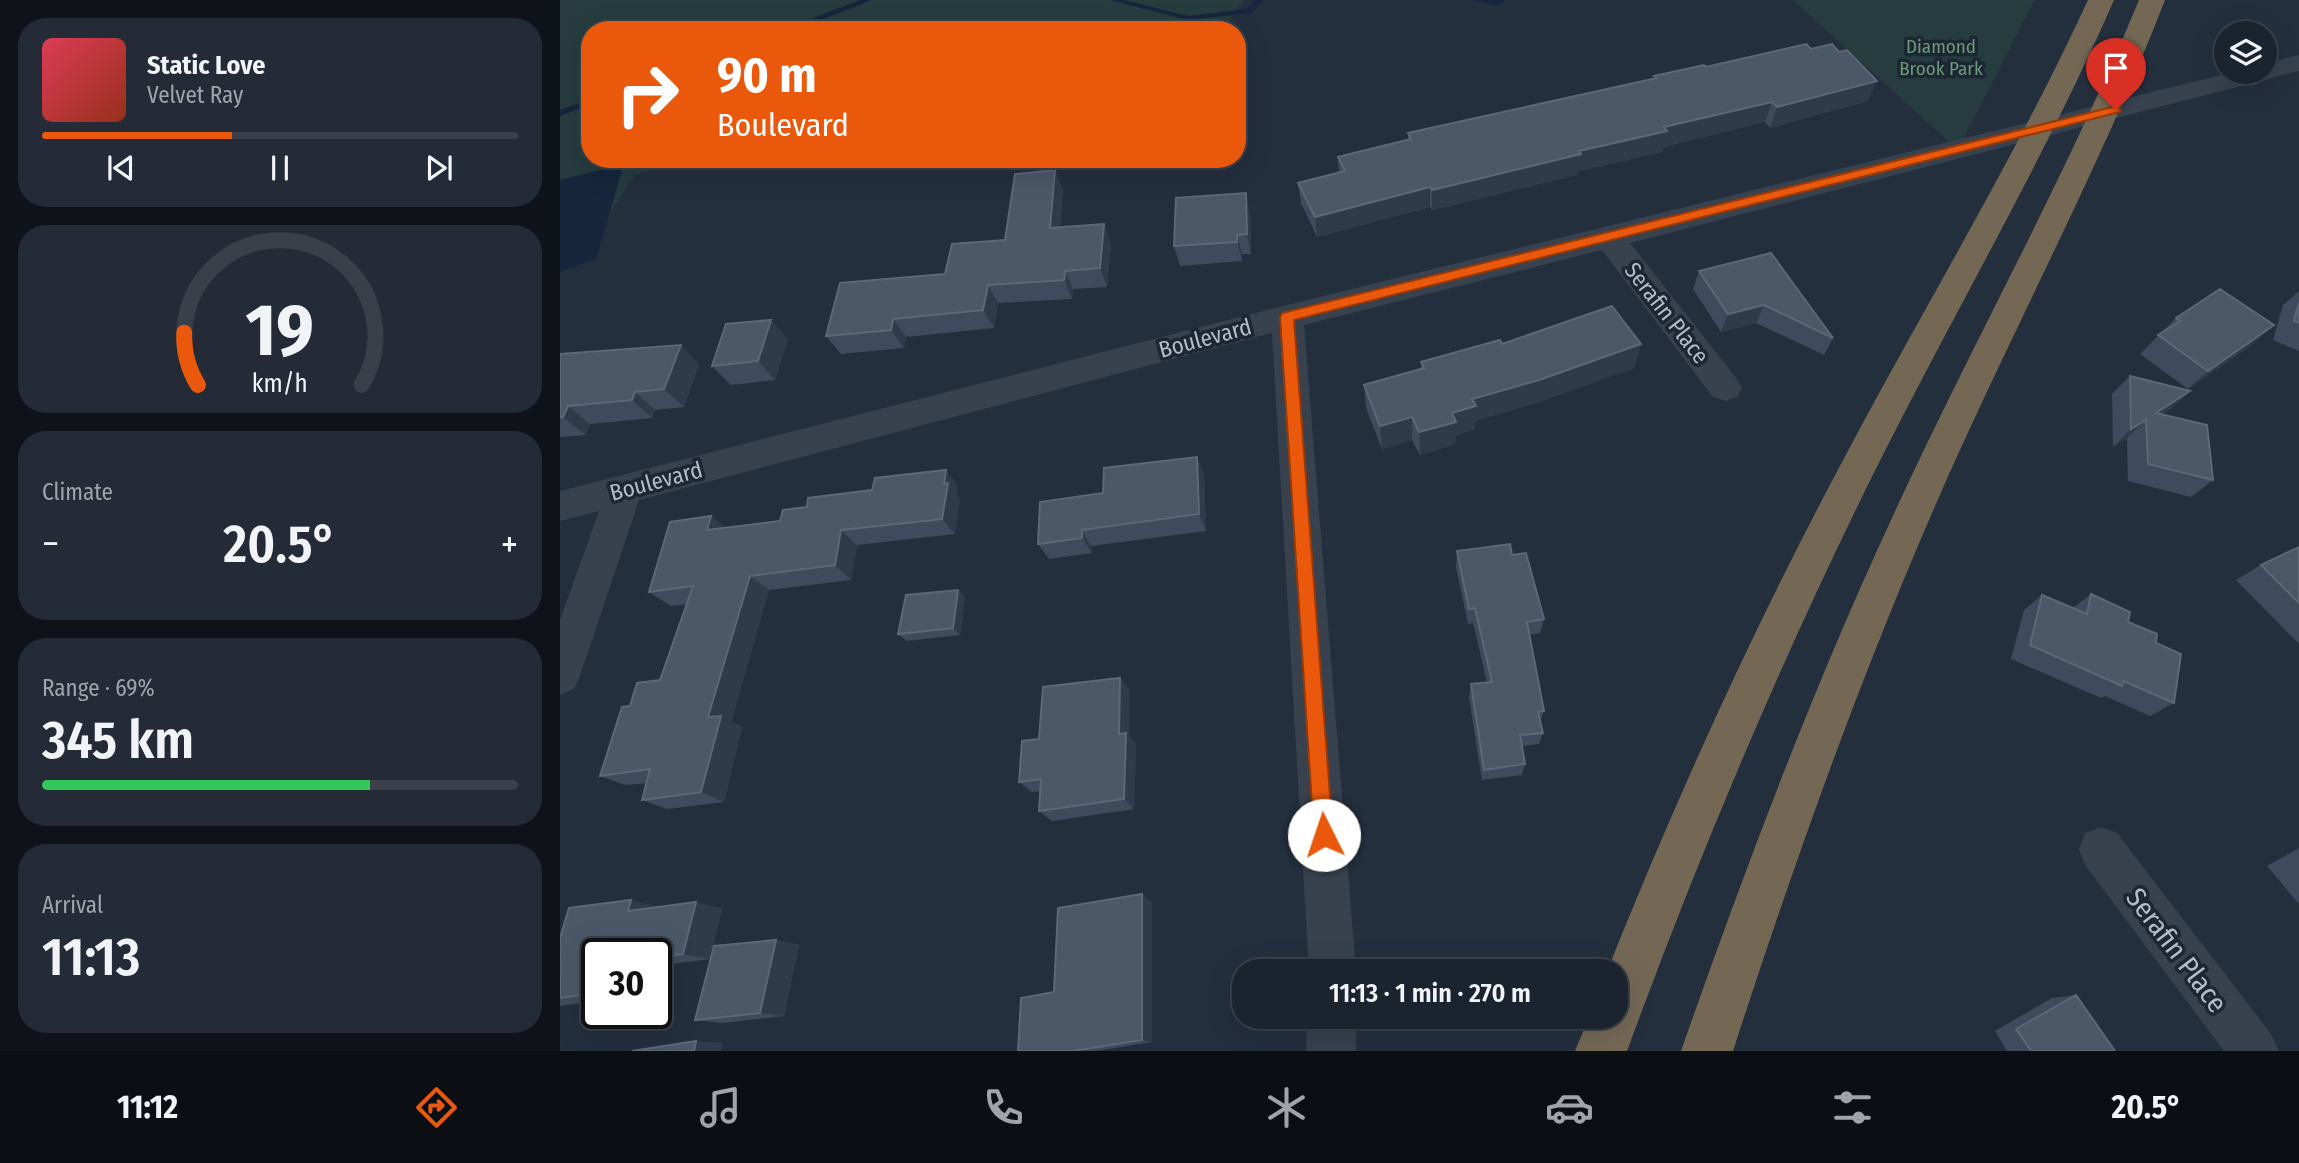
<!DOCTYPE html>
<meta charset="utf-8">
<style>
:root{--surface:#1b232e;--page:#242b36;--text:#f1f3f6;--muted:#a0a4aa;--line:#39404a;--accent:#ea580c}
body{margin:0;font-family:"Fira Sans Condensed",sans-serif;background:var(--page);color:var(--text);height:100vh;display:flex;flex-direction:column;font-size:26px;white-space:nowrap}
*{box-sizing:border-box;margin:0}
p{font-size:23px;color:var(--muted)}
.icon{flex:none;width:38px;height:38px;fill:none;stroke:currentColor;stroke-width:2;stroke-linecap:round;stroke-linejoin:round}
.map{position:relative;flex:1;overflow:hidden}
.side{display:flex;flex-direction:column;gap:18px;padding:18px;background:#0f1319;width:560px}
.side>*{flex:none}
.hud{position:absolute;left:21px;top:21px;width:665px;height:147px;border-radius:28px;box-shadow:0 7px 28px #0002,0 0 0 2px var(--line);background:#ea580c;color:#fff;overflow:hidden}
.controls{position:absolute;left:1654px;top:21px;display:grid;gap:14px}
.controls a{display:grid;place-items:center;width:63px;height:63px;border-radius:50%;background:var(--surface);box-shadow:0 7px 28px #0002,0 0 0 2px var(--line);font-size:35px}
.speed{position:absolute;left:21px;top:938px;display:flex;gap:14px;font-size:35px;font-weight:700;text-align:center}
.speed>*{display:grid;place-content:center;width:91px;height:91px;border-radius:50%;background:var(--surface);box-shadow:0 7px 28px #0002,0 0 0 2px var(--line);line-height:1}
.speed .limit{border:4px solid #111;border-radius:10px;background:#fff;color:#111}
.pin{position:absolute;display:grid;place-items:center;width:60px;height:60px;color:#fff;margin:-72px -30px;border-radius:50% 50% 50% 0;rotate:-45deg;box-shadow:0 0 7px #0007}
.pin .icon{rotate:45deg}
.me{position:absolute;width:77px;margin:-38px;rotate:356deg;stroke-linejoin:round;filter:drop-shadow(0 0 5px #0008)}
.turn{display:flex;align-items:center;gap:24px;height:147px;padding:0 21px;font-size:32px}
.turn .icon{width:91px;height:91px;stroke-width:2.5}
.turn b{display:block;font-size:49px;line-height:60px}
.big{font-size:52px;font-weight:600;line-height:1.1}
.side .card{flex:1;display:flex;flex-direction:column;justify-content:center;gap:10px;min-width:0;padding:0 24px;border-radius:28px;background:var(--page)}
.side .dial{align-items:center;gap:0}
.dial svg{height:182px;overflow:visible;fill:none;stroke:var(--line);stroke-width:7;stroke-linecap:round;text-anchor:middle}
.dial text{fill:var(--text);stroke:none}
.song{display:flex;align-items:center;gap:21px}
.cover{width:84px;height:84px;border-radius:10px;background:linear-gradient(135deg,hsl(350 70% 55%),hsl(10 70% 35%))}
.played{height:7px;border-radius:4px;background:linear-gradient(90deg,var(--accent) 40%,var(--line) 40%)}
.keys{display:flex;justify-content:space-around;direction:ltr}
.heat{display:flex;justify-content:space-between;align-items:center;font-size:38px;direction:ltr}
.charge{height:10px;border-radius:5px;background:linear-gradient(90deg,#34c759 69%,var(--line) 0)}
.trip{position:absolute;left:672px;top:959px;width:396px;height:70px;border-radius:28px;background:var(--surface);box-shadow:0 7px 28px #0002,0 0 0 2px var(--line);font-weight:600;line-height:70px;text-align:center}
.menu{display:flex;height:112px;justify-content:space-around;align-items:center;background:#0b0e12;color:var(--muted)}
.menu .icon{width:49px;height:49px}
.menu .selected{color:var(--accent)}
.menu b{font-size:32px;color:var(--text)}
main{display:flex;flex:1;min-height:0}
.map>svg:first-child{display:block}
</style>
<main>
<section class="side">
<div class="card">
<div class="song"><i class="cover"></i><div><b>Static Love</b><p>Velvet Ray</p></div></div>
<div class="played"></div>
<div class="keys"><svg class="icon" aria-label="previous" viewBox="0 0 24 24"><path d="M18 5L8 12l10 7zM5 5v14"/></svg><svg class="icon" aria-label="pause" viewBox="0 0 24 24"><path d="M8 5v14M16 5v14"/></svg><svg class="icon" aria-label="next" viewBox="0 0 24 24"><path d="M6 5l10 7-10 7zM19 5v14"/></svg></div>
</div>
<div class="card dial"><svg viewBox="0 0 100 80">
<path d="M14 69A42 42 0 1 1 86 69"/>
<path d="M14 69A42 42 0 0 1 8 46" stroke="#ea580c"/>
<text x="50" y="56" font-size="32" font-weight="700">19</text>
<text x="50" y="72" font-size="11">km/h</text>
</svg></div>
<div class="card"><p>Climate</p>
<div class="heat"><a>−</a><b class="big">20.5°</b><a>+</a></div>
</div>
<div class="card"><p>Range · 69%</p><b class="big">345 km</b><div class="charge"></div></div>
<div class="card"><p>Arrival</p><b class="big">11:13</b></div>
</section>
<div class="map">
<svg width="1739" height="1051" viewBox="0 0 1739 1051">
<rect width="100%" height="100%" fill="#242f3e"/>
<path fill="#263c3f" d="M 0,0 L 684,0 L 663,30 L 30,30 L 30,159 L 120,159 L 74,176 L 20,258 L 0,265 Z
M 1233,0 L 1474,0 L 1398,150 Z"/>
<path fill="#17263c" d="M 64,164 L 36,259 L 0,272 L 0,180 Z"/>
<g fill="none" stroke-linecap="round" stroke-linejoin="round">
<path fill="#17263c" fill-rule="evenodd" d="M 300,0 L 312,0 L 235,30 L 222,30 Z
M 550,0 L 564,0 L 628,16 L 686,9 L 695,0 L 703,0 L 692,13 L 628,20 Z
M 912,0 L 946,0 L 936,5 Z
M 30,99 L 30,105 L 0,116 L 0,110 Z"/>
<path fill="#38414e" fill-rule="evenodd" d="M 1739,55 L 1739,71 L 1070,243 L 1177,379 L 1182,388 L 1177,397 L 1165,401 L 1153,397 L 1042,250 L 744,325 L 796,971 L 749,971 L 712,333 L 79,500 L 20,676 L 14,689 L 0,695 L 0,620 L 39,511 L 0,521 L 0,491 L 727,305 L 1673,72 L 1704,72 L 1704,64 Z
M 1541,827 L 1557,833 L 1711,1034 L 1719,1051 L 1664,1051 L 1525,865 L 1519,849 L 1525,833 Z
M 748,1017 L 796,1017 L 796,1051 L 746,1051 Z"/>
<path fill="#746855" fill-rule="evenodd" d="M 1528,0 L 1554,0 C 1479,171 1383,331 1301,499 C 1213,679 1136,863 1067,1051 L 1015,1051 L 1029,1017 L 1055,1017 L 1055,971 L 1047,971 C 1114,804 1188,640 1272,481 C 1356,320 1452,165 1528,0 Z
M 1579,0 L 1605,0 C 1536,178 1444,345 1369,520 C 1294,694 1231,872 1173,1051 L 1121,1051 C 1184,871 1251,693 1331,520 C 1411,345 1506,178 1579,0 Z"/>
</g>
<path fill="#3f4b5c" d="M 1146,67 L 1308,101 L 1210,128 L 1205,122 L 1103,147 L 1102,152 L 1018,171 L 1017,175 L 872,210 L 870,207 L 757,237 L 741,203 L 738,183 L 779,173 L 778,157 L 848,140 L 848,133 L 1094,79 L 1094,76 Z
M 503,190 L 500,227 L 551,243 L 547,287 L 513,289 L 512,299 L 438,303 L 434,328 L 346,337 L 344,348 L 281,354 L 266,336 L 385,274 L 445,240 Z
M 690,213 L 691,254 L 682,254 L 682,261 L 620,266 L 614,246 Z
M 1139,271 L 1273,338 L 1264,355 L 1196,323 L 1161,332 L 1133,289 Z
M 1739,291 L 1739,351 L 1713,340 L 1723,305 Z
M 1616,318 L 1693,344 L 1628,389 L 1580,354 Z
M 228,339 L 215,380 L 171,385 L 152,366 Z
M 942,344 L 1081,344 L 1074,368 L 976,403 L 915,421 L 915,429 L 896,435 L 895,444 L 860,455 L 852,440 L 822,449 L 806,408 L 804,385 L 861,369 L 861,362 Z
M 0,354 L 139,364 L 124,407 L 95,410 L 92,418 L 30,424 L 26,435 L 0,437 Z
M 1570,376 L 1630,391 L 1610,409 L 1602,414 L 1653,480 L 1631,497 L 1568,481 L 1567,438 L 1553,447 L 1552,394 Z
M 637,457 L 644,474 L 646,531 L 531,546 L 532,553 L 489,559 L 478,544 L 543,493 Z
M 398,486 L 397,495 L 400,499 L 395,534 L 297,545 L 291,580 L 209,590 L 171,722 L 182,727 L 164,802 L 107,809 L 82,800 L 87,783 L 65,785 L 40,776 L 70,706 L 100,680 L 127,604 L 111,606 L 89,592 L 151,516 L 165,528 L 220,521 Z
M 1739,547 L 1739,644 L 1676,580 L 1701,565 Z
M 897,551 L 952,555 L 984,619 L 980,633 L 969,635 L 984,711 L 980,722 L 983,733 L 979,744 L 962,746 L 965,764 L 962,775 L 922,780 L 909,697 L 911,684 L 927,682 L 913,623 L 908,624 L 896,567 Z
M 398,590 L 405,597 L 400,635 L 347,641 L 338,634 Z
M 1531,594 L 1596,643 L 1614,703 L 1590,716 L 1545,696 L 1541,698 L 1451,659 L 1464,610 L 1482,595 L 1513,608 Z
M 560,678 L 569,690 L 569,736 L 576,744 L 574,809 L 492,821 L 479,811 L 480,791 L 472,792 L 459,782 L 479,739 Z
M 1739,848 L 1739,904 L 1707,866 Z
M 592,901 L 592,1042 L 536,1051 L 458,1051 L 494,992 Z
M 136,902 L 162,909 L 150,959 L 96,966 L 96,954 L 37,954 L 37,1001 L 0,1006 L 0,938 L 98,907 Z
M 216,940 L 239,945 L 224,1016 L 162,1023 L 135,1020 Z
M 1516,995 L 1555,1051 L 1447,1051 L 1435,1031 L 1492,998 Z"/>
<path fill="#2f3b4b" d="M 1317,81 L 1308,101 L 1210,128 L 1217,107 Z
M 1212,102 L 1205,122 L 1103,147 L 1102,152 L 1018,171 L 1017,175 L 872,210 L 872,190 L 1019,151 L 1104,127 Z
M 495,170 L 503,190 L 498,247 L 490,228 Z
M 870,187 L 870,207 L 757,237 L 755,217 Z
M 686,193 L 690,213 L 691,254 L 687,234 Z
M 544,224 L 551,243 L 547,287 L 540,268 Z
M 677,235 L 682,254 L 682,261 L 677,242 Z
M 505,271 L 513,289 L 512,299 L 504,280 Z
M 428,285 L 438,303 L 434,328 L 423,310 Z
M 1204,305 L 1196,323 L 1161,332 L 1168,314 Z
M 333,319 L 346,337 L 344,348 L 331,330 Z
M 211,320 L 228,339 L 215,380 L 198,361 Z
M 1714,325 L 1693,344 L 1628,389 L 1648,371 Z
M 1081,344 L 1074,368 L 976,403 L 915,421 L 915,429 L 896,435 L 895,444 L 860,455 L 859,432 L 892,413 L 912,399 Z
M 121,345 L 139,364 L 124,407 L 104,389 Z
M 1630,391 L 1610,409 L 1586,425 L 1596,413 Z
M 75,392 L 95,410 L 92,418 L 72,400 Z
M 8,406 L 30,424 L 26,435 L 3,417 Z
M 852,417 L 852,440 L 822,449 L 820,426 Z
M 1586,420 L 1567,438 L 1553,447 L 1571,429 Z
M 637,457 L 644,474 L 646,531 L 639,514 Z
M 386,470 L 398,486 L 397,495 L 400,499 L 395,534 L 382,519 Z
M 151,516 L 170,532 L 147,530 Z
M 281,530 L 297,545 L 291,580 L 275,565 Z
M 522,530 L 531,546 L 532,553 L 522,538 Z
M 190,576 L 209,590 L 171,722 L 182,727 L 164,802 L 141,792 L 148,717 Z
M 398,590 L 405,597 L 400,635 L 393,628 Z
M 560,678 L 569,690 L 569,736 L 576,744 L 574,809 L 564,799 L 559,734 Z
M 582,894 L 592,901 L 592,1042 L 582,1040 Z
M 71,900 L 98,907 L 68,911 Z
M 136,902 L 162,909 L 150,959 L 123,954 Z
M 216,940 L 239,945 L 224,1016 L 200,1013 Z
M 136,1041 L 163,1043 L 161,1051 L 134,1051 Z"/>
<path fill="#4b5868" stroke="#5c6777" stroke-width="2" d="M 1246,44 L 1251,49 L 1272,44 L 1279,52 L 1287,50 L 1317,81 L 1217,107 L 1212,102 L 1104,127 L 1107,131 L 1019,151 L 1021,154 L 872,190 L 870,187 L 755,217 L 738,183 L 785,171 L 778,157 L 851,139 L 848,133 L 1097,78 L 1094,76 L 1144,65 L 1146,67 Z
M 495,170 L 490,228 L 544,224 L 540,268 L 505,271 L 504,280 L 428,285 L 423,310 L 333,319 L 331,330 L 266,336 L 280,283 L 385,274 L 392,244 L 445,240 L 455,174 Z
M 686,193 L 687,234 L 677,235 L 677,242 L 614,246 L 616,198 Z
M 1211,253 L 1273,338 L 1204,305 L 1168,314 L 1139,271 Z
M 1660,289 L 1714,325 L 1648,371 L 1598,335 L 1620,321 L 1616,318 Z
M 1739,303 L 1739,323 L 1734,321 Z
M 1052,306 L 1081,344 L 979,380 L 912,399 L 916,406 L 892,413 L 896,422 L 859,432 L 852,417 L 820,426 L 804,385 L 864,368 L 861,362 L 940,340 L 942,344 Z
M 211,320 L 198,361 L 152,366 L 166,324 Z
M 121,345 L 104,389 L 75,392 L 72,400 L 8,406 L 3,417 L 0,417 L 0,354 Z
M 1570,376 L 1630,391 L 1596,413 L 1647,425 L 1653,480 L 1588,464 L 1586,420 L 1571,429 Z
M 637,457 L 639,514 L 522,530 L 522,538 L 478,544 L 480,502 L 543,493 L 544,468 Z
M 386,470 L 384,484 L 388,483 L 382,519 L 281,530 L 275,565 L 190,576 L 148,717 L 161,716 L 141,792 L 82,800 L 90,769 L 40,776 L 62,707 L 70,706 L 77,683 L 100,680 L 133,586 L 89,592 L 110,522 L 151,516 L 147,530 L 220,521 L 223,510 L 247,507 L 248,498 L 312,490 L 315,478 Z
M 950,544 L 952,555 L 966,553 L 984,619 L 967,622 L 984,711 L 978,712 L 983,733 L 960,735 L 965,764 L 924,770 L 911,684 L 932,682 L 915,608 L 909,609 L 897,551 Z
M 1739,547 L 1739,603 L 1701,565 Z
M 398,590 L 393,628 L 338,634 L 346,595 Z
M 1531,594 L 1570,612 L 1568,622 L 1597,634 L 1596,643 L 1621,654 L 1614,703 L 1563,681 L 1562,686 L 1470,645 L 1482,595 L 1527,614 Z
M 560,678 L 559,734 L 566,733 L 564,799 L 479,811 L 481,779 L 459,782 L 462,741 L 479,739 L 483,687 Z
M 582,894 L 582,1040 L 513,1051 L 458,1051 L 461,998 L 494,992 L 498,908 Z
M 71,900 L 68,911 L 136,902 L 123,954 L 96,957 L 96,954 L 37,954 L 37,993 L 0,998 L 0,938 L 9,908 Z
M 216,940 L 200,1013 L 135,1020 L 154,946 Z
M 1516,995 L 1555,1051 L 1471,1051 L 1456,1029 Z
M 136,1041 L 134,1051 L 72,1051 Z"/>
<path fill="#ea580c" stroke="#983908" stroke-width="2" d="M 1556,106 L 1561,110 L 1560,112 L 734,320 L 773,835 L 770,842 L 764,844 L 757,842 L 754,835 L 720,317 L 722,313 Z"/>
<g text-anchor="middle" stroke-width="7" stroke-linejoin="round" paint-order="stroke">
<g font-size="19" fill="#6b9a76" stroke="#1d2633">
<text x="1381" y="53">Diamond<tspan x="1381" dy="22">Brook Park</tspan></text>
</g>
<g font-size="23" fill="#b4bcc9" stroke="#1d2633">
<text transform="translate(1107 313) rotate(52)" y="8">Serafin Place</text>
<text transform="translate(645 338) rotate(-15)" y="8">Boulevard</text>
<text transform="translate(96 481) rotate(-15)" y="8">Boulevard</text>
</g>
<g font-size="28" fill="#b4bcc9" stroke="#1d2633">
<text transform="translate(1617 950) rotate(53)" y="10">Serafin Place</text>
</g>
</g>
</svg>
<div class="controls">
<a><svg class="icon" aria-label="layers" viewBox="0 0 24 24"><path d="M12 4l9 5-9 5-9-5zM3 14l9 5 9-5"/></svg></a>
</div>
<div class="speed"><div class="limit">30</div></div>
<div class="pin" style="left:1556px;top:110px;background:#d93025"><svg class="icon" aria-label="arrive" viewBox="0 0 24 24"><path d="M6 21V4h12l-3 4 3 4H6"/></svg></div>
<svg class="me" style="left:764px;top:835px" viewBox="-20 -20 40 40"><circle r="19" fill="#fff"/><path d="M0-13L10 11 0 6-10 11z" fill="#ea580c"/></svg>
<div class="trip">11:13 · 1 min · 270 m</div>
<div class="hud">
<div class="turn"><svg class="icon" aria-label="right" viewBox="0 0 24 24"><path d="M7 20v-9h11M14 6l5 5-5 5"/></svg><div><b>90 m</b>Boulevard</div></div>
</div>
</div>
</main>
<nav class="menu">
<b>11:12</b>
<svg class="icon selected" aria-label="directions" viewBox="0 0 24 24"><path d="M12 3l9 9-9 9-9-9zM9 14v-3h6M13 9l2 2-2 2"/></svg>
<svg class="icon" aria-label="music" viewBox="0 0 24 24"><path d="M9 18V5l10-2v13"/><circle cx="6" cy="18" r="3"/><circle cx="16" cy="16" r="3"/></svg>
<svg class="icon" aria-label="phone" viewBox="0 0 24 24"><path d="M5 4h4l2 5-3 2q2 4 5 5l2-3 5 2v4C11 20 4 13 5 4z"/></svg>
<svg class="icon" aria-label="climate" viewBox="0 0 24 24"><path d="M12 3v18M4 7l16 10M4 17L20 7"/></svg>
<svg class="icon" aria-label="car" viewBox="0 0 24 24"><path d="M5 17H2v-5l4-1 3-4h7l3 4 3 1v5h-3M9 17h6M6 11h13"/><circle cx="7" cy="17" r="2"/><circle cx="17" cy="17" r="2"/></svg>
<svg class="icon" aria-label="filters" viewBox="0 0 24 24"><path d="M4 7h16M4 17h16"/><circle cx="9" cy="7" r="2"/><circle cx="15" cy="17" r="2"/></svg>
<b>20.5°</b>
</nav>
